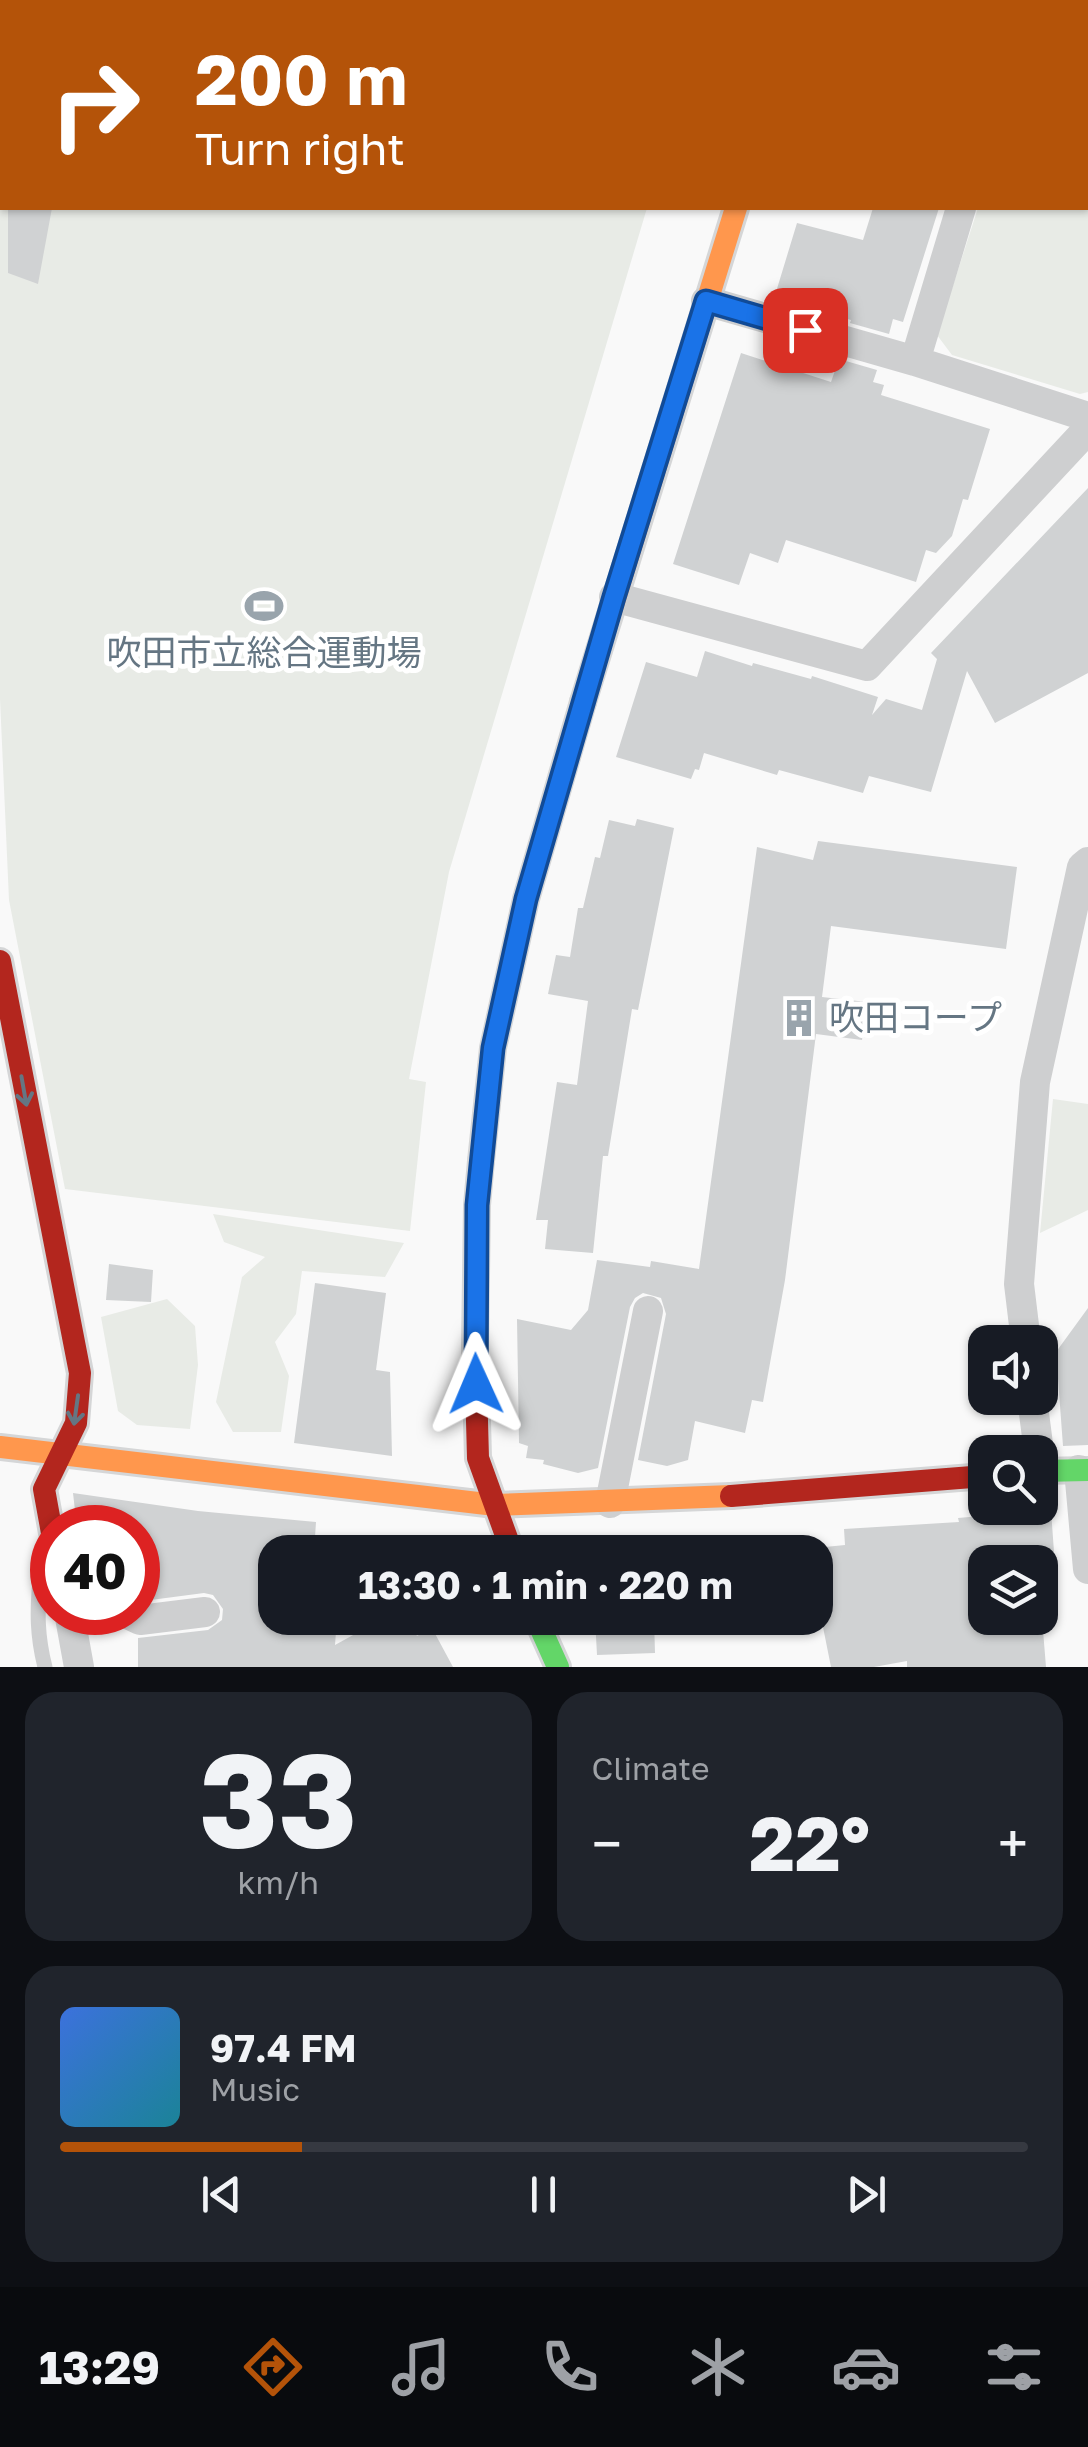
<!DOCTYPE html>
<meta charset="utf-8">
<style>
:root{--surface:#171b24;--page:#20242c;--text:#f1f3f6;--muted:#9ea1a6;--line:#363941;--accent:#b45309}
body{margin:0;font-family:"Golos Text","Noto Sans JP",sans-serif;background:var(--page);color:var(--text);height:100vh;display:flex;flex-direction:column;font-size:38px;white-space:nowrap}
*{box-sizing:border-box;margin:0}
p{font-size:32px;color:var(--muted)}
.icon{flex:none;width:55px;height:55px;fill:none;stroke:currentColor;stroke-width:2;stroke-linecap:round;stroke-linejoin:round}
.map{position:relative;height:1667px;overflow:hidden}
.panel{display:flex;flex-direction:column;gap:25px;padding:25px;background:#0d0f14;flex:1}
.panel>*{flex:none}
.top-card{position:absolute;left:0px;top:0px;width:1090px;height:210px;box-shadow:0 2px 8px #0004;background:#b45309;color:#fff;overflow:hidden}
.tools{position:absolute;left:968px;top:1325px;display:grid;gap:20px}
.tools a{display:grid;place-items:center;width:90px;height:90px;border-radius:20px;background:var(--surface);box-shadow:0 2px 8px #0004;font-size:50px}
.speed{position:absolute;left:30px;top:1505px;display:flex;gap:20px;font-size:50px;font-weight:700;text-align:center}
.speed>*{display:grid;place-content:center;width:130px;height:130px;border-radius:50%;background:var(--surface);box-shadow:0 2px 8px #0004;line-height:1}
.speed .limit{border:15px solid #d22;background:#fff;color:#111}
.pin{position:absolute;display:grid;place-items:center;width:85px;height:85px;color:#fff;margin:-42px;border-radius:20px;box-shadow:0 5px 15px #0006}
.me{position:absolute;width:110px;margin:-55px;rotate:359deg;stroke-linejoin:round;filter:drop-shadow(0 0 8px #0008)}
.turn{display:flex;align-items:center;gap:35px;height:210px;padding:0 30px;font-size:45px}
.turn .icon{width:130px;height:130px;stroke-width:2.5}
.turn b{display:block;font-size:70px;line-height:85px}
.big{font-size:75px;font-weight:700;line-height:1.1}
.panel .tile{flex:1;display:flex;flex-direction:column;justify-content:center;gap:15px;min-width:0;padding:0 35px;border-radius:30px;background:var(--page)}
.panel .dial{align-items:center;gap:0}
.dial b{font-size:130px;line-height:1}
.song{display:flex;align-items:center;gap:30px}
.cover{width:120px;height:120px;border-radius:15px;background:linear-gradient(135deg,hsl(220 70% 55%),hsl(190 70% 35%))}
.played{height:10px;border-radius:5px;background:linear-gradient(90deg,var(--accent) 25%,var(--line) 25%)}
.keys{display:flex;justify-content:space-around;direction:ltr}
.heat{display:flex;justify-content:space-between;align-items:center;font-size:55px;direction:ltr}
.panel .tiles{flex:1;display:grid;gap:25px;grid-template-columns:1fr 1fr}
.tile:last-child{grid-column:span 2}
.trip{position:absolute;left:258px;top:1535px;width:575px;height:100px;border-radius:30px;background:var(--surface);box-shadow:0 2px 8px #0004;font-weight:700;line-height:100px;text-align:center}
.menu{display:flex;height:160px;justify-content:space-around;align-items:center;background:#090b0e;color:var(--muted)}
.menu .icon{width:70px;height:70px}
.menu .on{color:var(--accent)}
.menu b{font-size:45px;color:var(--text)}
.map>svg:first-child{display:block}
</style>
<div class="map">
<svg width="1088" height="1667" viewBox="0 0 1088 1667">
<rect width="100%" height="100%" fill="#f9f9f9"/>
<path fill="#e8ebe6" d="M 0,0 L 710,0 L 2,2 L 2,208 L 647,208 L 449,872 L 409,1079 L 426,1082 L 410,1231 L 65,1189 L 9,900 L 0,699 Z
M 1088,197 L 1088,392 L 1080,394 L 952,355 L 937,335 L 978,208 L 1088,208 Z
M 1053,1099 L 1088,1104 L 1088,1210 L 1040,1233 Z
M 213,1214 L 404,1243 L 385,1277 L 302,1271 L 296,1314 L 275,1342 L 289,1376 L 281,1432 L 233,1432 L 216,1402 L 242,1277 L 265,1257 L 224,1242 Z
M 167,1299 L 195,1326 L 198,1365 L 190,1429 L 137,1425 L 118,1411 L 101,1317 Z"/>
<path fill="#d0d2d3" d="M 8,208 L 52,208 L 38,284 L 8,273 Z
M 873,208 L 939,208 L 903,322 L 893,319 L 889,334 L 850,323 L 851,320 L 810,308 L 812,303 L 776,292 L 797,223 L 863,240 Z
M 741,353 L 831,382 L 839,359 L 877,370 L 873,382 L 884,385 L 881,395 L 990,429 L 968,500 L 963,499 L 952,536 L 936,553 L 926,550 L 916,582 L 786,540 L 778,563 L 750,553 L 739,585 L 673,564 Z
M 1088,488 L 1088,673 L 995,723 L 967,671 L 931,792 L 869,776 L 863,793 L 779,770 L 777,775 L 704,753 L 699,770 L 695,769 L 691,779 L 616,757 L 646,662 L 697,677 L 705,651 L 752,666 L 753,663 L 811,679 L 812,676 L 878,697 L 872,715 L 886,699 L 922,710 L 937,659 L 931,653 Z
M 637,819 L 674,828 L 638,1010 L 632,1009 L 608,1156 L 603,1156 L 593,1253 L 545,1249 L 548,1220 L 536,1220 L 557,1082 L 577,1085 L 588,1001 L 548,994 L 556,955 L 570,957 L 578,908 L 583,908 L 595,857 L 600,858 L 609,820 L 635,826 Z
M 818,841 L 1017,867 L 1006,949 L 831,926 L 822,997 L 867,1002 L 862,1040 L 816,1034 L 785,1280 L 763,1402 L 752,1400 L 745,1433 L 695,1421 L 688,1460 L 667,1466 L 638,1460 L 666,1314 L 661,1298 L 643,1293 L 635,1298 L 630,1307 L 598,1468 L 578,1473 L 543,1464 L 544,1460 L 526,1458 L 528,1446 L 519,1443 L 517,1319 L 571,1330 L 588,1310 L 597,1260 L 650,1267 L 651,1261 L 699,1269 L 757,847 L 813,860 Z
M 109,1264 L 153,1270 L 151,1302 L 106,1300 Z
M 315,1283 L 386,1293 L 376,1370 L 390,1372 L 392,1456 L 294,1443 Z
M 1088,1308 L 1088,1445 L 1063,1446 L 1056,1352 Z
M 73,1493 L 198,1511 L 316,1522 L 314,1552 L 262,1552 L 258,1585 L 268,1618 L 337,1618 L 335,1645 L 384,1618 L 407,1618 L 417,1636 L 432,1628 L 453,1667 L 138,1667 L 138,1638 L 208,1630 L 222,1620 L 223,1609 L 213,1595 L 204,1593 L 143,1601 L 138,1598 L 138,1528 L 77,1528 Z
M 1051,1510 L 1054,1552 L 1037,1553 L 1038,1562 L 985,1562 L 985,1618 L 1042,1618 L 1046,1667 L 907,1667 L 907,1661 L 874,1667 L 831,1667 L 823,1627 L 815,1628 L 815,1548 L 845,1545 L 844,1529 L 959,1522 L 958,1518 Z
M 595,1618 L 654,1618 L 655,1653 L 597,1655 Z"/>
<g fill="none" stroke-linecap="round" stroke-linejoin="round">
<g stroke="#d5d6d7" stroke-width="28">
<path id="fast" d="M 481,1161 L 493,1048 L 526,899 L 583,702
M 1040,1471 L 1088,1470
M 536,1618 L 558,1667"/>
</g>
<g stroke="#d5d6d7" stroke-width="28">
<path id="slow" d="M 798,2 L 799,0
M 583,702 L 736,208
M 0,1447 L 495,1505 L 731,1496"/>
</g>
<g stroke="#d5d6d7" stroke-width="28">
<path id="jam" d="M 0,961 L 80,1373 L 76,1423 L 44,1489 L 52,1533
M 481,1161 L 477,1205 L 475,1347 L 478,1458 L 512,1552
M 731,1496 L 985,1476"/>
</g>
<path stroke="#cecfd0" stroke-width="15" d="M 45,1667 C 37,1636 37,1611 40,1580 L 52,1576"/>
<path stroke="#cecfd0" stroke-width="30" d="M 1060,0 L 1063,2
M 1026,2 L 1027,0
M 706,301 L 915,361 L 1088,417
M 915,361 L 961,208
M 614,597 L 867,666 L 1088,429
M 1026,1342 L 1019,1284 L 1035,1082 L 1082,867 L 1088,862
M 1032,1398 L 1039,1452
M 1079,1470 L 1088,1569
M 610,1503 L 648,1311
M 69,1612 L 79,1667
M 123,1612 L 140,1620 L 205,1612"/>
<use href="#fast" stroke="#63d668" stroke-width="22"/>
<use href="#slow" stroke="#ff974d" stroke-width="22"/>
<use href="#jam" stroke="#b3261e" stroke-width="22"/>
</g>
<defs><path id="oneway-shaft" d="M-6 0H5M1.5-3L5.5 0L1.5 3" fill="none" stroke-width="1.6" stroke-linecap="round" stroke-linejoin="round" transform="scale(2.5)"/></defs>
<g stroke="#657683">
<use href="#oneway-shaft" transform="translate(24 1091) rotate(80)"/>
<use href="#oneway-shaft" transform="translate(76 1410) rotate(98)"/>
</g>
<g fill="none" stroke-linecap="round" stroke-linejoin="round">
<g stroke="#114b97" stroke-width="25">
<path id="route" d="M 476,1384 L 477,1205 L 493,1048 L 526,899 L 614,597 L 706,301 L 805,330"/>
</g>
<use href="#route" stroke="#1a73e8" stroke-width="18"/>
</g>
<defs>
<g id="stadium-bare" transform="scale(3)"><path d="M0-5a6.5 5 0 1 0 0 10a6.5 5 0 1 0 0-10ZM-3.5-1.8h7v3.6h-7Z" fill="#99a4ac" stroke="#fff" stroke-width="2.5" paint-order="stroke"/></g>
<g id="building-bare" transform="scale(3)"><path d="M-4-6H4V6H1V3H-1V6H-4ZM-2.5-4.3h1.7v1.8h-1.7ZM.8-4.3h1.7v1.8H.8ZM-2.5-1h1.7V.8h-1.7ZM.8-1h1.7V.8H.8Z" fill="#99a4ac" stroke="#fff" stroke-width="2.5" paint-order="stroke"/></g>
</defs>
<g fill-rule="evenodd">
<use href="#stadium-bare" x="264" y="606"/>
<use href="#building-bare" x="799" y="1018"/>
</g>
<g text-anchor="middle" stroke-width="10" stroke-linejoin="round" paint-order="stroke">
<g font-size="35" fill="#657683" stroke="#fff">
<text x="264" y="665">吹田市立総合運動場</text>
<text x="829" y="1030" text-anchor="start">吹田コープ</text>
</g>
</g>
</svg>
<div class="tools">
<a><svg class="icon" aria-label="sound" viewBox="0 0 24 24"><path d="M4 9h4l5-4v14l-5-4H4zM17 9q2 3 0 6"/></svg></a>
<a><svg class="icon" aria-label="search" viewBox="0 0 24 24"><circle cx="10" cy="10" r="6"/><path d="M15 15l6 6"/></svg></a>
<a><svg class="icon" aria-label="layers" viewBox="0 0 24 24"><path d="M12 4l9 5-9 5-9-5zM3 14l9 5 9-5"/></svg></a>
</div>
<div class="speed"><div class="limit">40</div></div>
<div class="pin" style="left:805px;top:330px;background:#d93025"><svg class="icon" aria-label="arrive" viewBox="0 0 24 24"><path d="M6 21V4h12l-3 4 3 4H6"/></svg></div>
<svg class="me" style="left:476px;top:1384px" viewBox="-20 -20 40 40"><path d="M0-17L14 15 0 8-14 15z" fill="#1a73e8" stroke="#fff" stroke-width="4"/></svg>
<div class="trip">13:30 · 1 min · 220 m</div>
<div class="top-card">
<div class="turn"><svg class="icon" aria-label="right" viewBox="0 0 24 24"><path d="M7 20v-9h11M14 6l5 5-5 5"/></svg><div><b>200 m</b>Turn right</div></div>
</div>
</div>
<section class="panel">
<div class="tiles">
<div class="tile dial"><b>33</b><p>km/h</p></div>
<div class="tile"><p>Climate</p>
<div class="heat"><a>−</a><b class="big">22°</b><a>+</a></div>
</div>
<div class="tile">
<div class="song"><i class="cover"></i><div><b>97.4 FM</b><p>Music</p></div></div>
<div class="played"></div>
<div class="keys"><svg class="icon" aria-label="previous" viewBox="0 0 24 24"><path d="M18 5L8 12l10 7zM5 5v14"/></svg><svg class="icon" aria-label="pause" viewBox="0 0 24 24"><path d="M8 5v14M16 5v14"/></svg><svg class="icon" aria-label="next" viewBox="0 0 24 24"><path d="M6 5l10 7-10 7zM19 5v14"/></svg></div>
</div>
</div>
</section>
<nav class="menu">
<b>13:29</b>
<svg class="icon on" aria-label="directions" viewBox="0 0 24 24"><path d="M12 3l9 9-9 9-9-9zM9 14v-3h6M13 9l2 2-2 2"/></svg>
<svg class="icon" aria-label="music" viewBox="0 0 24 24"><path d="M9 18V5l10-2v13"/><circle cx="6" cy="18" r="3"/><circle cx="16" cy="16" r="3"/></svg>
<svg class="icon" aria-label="phone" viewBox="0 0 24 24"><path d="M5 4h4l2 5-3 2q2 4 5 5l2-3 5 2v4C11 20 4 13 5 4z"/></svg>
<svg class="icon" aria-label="climate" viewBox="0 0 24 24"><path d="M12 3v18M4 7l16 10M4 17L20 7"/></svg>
<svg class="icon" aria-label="car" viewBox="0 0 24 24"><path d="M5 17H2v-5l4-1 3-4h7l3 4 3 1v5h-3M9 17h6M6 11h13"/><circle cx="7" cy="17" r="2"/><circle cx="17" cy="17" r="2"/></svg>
<svg class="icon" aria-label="filters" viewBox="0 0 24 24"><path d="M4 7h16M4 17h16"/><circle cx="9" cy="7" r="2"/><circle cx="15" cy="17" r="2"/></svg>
</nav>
